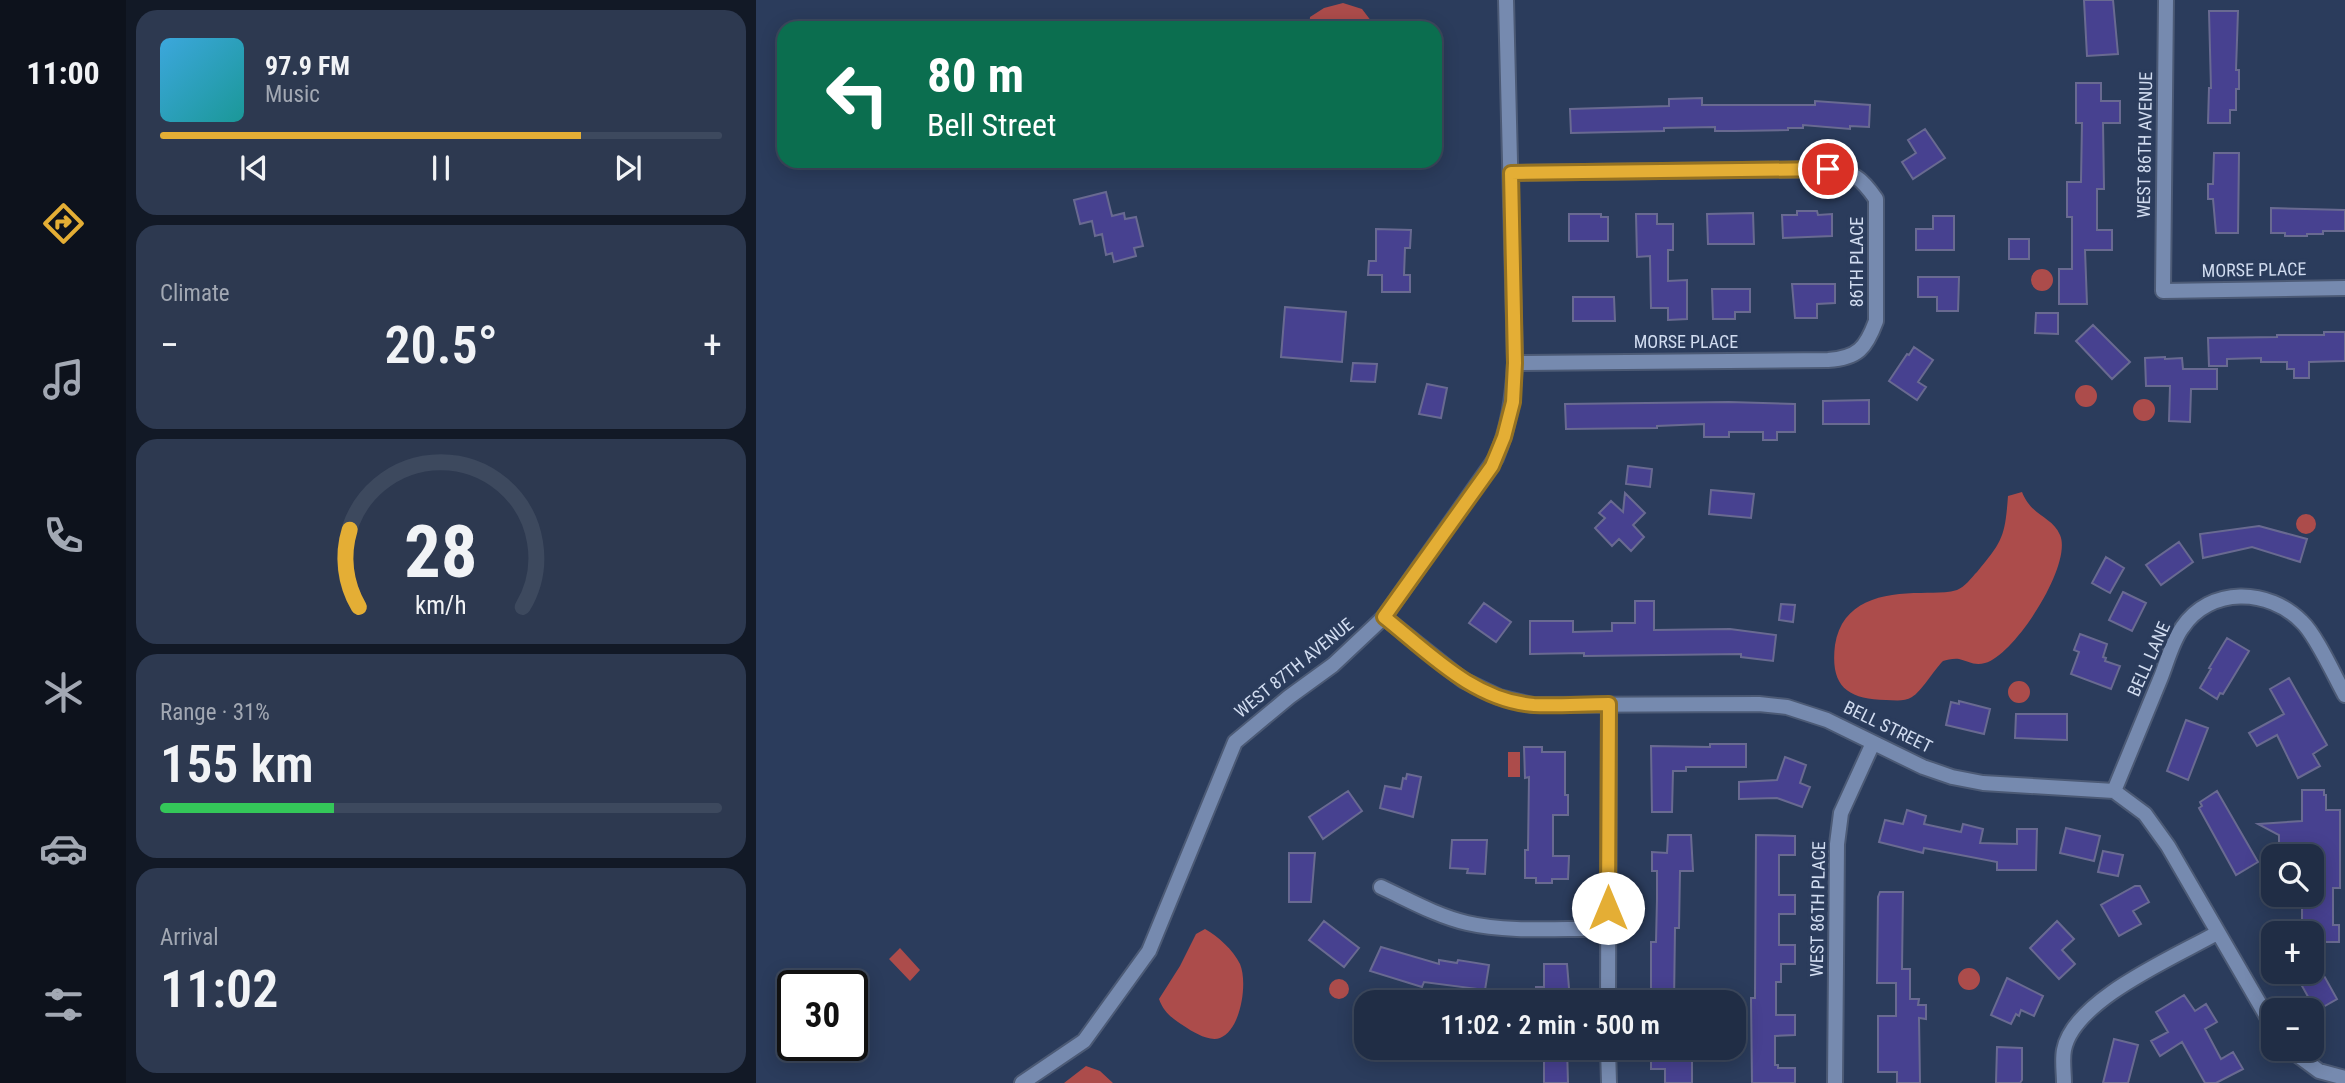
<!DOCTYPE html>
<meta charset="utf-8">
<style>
:root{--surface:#202d45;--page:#2d3950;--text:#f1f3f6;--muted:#a2a8b3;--line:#3d495e;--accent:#e4ae35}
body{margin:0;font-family:"Roboto Condensed",sans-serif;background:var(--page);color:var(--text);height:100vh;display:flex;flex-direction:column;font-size:26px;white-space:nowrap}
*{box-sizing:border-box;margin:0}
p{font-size:23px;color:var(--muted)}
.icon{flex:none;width:38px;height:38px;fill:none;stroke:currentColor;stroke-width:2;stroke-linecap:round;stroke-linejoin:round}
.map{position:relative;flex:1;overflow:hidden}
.drawer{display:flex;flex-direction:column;gap:10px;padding:10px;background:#121926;width:630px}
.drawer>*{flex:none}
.top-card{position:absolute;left:21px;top:21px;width:665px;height:147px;border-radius:21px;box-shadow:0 4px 18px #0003,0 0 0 2px var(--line);background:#0b6e4f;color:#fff;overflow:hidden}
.tools{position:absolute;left:1505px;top:844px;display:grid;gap:14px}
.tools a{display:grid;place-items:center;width:63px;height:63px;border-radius:14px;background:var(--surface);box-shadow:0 4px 18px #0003,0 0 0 2px var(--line);font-size:35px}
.speed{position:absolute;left:21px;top:970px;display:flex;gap:14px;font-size:35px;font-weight:700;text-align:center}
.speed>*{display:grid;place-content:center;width:91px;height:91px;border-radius:50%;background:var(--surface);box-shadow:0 4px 18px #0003,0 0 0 2px var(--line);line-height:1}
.speed .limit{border:4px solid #111;border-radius:10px;background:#fff;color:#111}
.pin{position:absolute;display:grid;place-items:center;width:60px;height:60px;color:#fff;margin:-30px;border:4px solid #fff;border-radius:50%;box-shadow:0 2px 7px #0007}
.me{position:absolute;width:77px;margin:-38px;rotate:0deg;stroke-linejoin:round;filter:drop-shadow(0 0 5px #0008)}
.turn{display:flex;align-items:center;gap:24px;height:147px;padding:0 35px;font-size:32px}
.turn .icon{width:91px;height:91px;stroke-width:2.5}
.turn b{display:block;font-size:49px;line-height:60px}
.big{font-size:52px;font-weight:600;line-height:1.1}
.drawer .widget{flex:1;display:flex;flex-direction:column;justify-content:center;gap:10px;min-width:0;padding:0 24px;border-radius:21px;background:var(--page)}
.drawer .dial{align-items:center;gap:0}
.dial svg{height:182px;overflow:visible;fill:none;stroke:var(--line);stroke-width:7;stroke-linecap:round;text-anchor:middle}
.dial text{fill:var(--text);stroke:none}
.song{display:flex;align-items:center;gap:21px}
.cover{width:84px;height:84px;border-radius:10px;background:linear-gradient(135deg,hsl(200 70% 55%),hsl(180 70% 35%))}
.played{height:7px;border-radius:4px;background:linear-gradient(90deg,var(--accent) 75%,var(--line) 75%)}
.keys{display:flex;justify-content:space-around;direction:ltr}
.heat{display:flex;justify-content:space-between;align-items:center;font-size:38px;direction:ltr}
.charge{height:10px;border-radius:5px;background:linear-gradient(90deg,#34c759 31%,var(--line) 0)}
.trip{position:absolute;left:598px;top:990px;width:392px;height:70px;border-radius:21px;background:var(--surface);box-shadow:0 4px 18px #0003,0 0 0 2px var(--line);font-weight:600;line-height:70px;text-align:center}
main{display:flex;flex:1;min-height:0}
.menu{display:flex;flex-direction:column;width:126px;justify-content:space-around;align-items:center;background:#0d121c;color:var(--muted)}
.menu .icon{width:49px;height:49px}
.menu .current{color:var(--accent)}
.menu b{font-size:32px;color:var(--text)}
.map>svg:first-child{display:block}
</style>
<main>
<nav class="menu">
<b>11:00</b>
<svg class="icon current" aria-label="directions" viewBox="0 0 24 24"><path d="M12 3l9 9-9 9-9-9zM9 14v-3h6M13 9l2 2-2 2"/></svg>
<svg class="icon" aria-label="music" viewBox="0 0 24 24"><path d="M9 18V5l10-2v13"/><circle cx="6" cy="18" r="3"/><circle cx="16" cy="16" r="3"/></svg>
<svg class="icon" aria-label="phone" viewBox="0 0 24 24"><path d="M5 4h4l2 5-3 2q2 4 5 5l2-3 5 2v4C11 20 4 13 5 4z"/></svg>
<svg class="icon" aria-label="climate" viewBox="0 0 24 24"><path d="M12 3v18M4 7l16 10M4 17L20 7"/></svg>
<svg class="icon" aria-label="car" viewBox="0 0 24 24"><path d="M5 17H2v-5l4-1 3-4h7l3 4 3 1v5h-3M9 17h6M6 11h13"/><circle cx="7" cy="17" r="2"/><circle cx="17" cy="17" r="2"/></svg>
<svg class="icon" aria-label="filters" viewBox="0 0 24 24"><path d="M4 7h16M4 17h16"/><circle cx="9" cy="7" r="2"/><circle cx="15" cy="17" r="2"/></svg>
</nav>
<section class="drawer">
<div class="widget">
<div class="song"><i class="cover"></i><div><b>97.9 FM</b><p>Music</p></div></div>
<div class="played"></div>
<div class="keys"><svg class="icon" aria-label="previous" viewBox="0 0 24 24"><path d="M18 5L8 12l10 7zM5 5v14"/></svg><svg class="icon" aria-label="pause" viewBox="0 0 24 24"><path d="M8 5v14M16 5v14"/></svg><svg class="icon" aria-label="next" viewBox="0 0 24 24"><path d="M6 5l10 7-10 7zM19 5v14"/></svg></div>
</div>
<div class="widget"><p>Climate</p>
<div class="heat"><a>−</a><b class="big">20.5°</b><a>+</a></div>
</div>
<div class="widget dial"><svg viewBox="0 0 100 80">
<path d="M14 69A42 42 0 1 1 86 69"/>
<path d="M14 69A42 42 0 0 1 10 35" stroke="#e4ae35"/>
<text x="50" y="56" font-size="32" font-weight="700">28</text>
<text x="50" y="72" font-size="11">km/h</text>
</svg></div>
<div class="widget"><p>Range · 31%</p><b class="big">155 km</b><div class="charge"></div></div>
<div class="widget"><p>Arrival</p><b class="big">11:02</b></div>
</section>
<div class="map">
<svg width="1589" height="1083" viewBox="0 0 1589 1083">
<rect width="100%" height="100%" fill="#2b3c5c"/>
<path fill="#ac4c4b" d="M 587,3 L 606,9 L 619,26 L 624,28 L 553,28 L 554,17 L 568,8 Z
M1275 280a11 11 0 1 1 22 0a11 11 0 1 1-22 0Z
M1319 396a11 11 0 1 1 22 0a11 11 0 1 1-22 0Z
M1377 410a11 11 0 1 1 22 0a11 11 0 1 1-22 0Z
M 1266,492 C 1276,517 1296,516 1304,535 C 1317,564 1259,655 1229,663 C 1218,666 1212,661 1203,659 C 1198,658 1191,660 1187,661 C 1178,670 1165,692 1156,697 C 1148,702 1138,700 1130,700 C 1091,699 1074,686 1079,645 C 1086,601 1126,593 1165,593 C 1177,592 1189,594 1201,590 C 1209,587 1215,578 1221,572 C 1247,541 1249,536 1252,496 Z
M1540 524a10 10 0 1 1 20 0a10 10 0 1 1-20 0Z
M1252 692a11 11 0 1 1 22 0a11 11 0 1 1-22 0Z
M 752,752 L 764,752 L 764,777 L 752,777 Z
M 449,929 C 462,936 477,950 484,964 C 492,983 485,1030 464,1038 C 453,1042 437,1032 428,1026 C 416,1018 408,1013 403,999 L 424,966 L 440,934 Z
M 144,948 L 164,970 L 154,981 L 133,959 Z
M1202 979a11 11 0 1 1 22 0a11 11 0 1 1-22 0Z
M573 989a10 10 0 1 1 20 0a10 10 0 1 1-20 0Z
M 330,1066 L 344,1071 L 357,1083 L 308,1083 Z"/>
<path fill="#474190" stroke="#696a91" stroke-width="2" d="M 1328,0 L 1357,0 L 1362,54 L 1331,56 Z
M 1453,11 L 1482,11 L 1480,70 L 1483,70 L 1483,89 L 1480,89 L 1480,110 L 1474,110 L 1474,123 L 1452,123 L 1453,88 L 1455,88 Z
M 1320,83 L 1345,83 L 1345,101 L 1364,101 L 1364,123 L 1347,123 L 1348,189 L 1341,189 L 1341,230 L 1356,230 L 1356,250 L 1329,250 L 1331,304 L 1303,304 L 1303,269 L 1316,269 L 1316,217 L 1311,217 L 1311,182 L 1325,182 L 1326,123 L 1320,123 Z
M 946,98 L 946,105 L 1059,105 L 1059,101 L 1114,105 L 1113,127 L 1094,126 L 1094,129 L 1047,125 L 1047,128 L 1032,128 L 1032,130 L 979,131 L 959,131 L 959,127 L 908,128 L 908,131 L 815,133 L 814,109 L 913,106 L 913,99 Z
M 1169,129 L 1189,158 L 1157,179 L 1146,162 L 1160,153 L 1152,140 Z
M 1458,153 L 1483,153 L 1482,233 L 1460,233 L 1457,199 L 1452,199 L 1452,184 L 1457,184 Z
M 350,192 L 356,216 L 368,213 L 369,219 L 380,217 L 387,246 L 378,248 L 380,256 L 358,262 L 356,253 L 350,255 L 346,234 L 339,236 L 336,221 L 324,224 L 318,200 Z
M 1515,208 L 1589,210 L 1589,231 L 1567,231 L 1567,234 L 1551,234 L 1551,236 L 1529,236 L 1529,233 L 1515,233 Z
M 1041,211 L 1061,211 L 1062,215 L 1076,214 L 1076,236 L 1027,238 L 1026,215 L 1041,215 Z
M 997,213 L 998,244 L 952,244 L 951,214 Z
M 813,214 L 845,214 L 845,217 L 852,217 L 852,241 L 813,241 Z
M 880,214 L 901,214 L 901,224 L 917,224 L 917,250 L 912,250 L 912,281 L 931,280 L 931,319 L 912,320 L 912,308 L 895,308 L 894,256 L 881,257 Z
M 1177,216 L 1198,216 L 1198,250 L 1160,250 L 1160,229 L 1177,229 Z
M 620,229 L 655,230 L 654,248 L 649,248 L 648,275 L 654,275 L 654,292 L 626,292 L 626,275 L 612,275 L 613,261 L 620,261 Z
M 1253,239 L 1273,239 L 1273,259 L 1253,259 Z
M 1162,277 L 1203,277 L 1202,311 L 1181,311 L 1181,297 L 1162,297 Z
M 1036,284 L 1079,284 L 1079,303 L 1061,304 L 1061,318 L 1039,318 Z
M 956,289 L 994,289 L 994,312 L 979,312 L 979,319 L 957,319 Z
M 817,297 L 858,297 L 859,321 L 817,321 Z
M 529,307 L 590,312 L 586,362 L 525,357 Z
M 1280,313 L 1302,313 L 1302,334 L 1279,333 Z
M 1337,325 L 1374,362 L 1356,379 L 1320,341 Z
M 1568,332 L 1589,332 L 1589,361 L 1553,362 L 1553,378 L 1538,378 L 1538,369 L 1531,369 L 1531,362 L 1505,362 L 1505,358 L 1471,359 L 1471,366 L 1453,366 L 1452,338 L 1521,337 L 1521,335 L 1568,335 Z
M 1158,347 L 1177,360 L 1162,382 L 1170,387 L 1161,400 L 1133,381 L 1151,354 L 1153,355 Z
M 1409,357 L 1409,359 L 1426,358 L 1427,369 L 1461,369 L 1461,389 L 1435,389 L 1434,422 L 1413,421 L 1414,386 L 1390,386 L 1389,358 Z
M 597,363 L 621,364 L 619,382 L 595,381 Z
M 671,384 L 691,388 L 685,418 L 663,414 Z
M 1113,400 L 1113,424 L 1067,424 L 1067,401 Z
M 973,402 L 1039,404 L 1039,432 L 1021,432 L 1021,440 L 1007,440 L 1007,432 L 973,432 L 973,437 L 948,437 L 948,424 L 901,426 L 901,428 L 810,429 L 809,404 Z
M 872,466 L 896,469 L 894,487 L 870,484 Z
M 955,490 L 998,494 L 995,518 L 953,514 Z
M 869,493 L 889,513 L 877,525 L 888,537 L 875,551 L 863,539 L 856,546 L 839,528 L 849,518 L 843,513 L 855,501 L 867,512 Z
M 1503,526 L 1551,539 L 1544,562 L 1496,547 L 1447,558 L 1444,534 Z
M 1423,542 L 1437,562 L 1405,585 L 1390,565 Z
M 1350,557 L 1368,568 L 1354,593 L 1336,583 Z
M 1367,592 L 1390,603 L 1376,631 L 1353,620 Z
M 879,601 L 898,601 L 898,630 L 974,629 L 1020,635 L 1017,661 L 985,657 L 985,654 L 828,656 L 828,653 L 774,654 L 774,621 L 817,621 L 817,632 L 856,631 L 856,623 L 879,623 Z
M 728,603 L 755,622 L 740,642 L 713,623 Z
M 1025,604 L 1039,605 L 1037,622 L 1023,620 Z
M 1324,634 L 1351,644 L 1347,657 L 1350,658 L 1349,661 L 1364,666 L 1355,689 L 1315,674 L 1323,652 L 1318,650 Z
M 1471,638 L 1493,651 L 1467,694 L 1464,693 L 1461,699 L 1444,688 L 1455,669 L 1453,668 Z
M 1533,678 L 1571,745 L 1557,754 L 1564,766 L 1542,778 L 1521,735 L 1501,746 L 1493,733 L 1528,714 L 1514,689 Z
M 1203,701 L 1234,709 L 1228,734 L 1190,725 L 1195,702 L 1203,704 Z
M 1260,714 L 1311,714 L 1311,740 L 1259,738 Z
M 1430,720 L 1452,728 L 1432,780 L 1411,771 Z
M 954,744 L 990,744 L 990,767 L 930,767 L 930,771 L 917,771 L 916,812 L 896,812 L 895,746 L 954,747 Z
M 768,747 L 786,747 L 786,752 L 809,752 L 809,795 L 812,795 L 812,815 L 797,815 L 797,856 L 813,856 L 812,879 L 796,879 L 796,883 L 780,883 L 780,878 L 769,878 L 769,850 L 772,850 L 773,777 L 769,778 Z
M 1029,757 L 1050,765 L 1044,783 L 1054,787 L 1046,807 L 1021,798 L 983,799 L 983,782 L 1021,780 Z
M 651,774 L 665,777 L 657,817 L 624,808 L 629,786 L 645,789 L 647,778 L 650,779 Z
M 1546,790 L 1568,790 L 1568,795 L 1570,795 L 1570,810 L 1584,810 L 1584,888 L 1577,888 L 1577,925 L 1583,925 L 1583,942 L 1556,942 L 1554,921 L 1546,921 L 1546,906 L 1559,906 L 1560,856 L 1523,856 L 1523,835 L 1502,824 L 1546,821 Z
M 592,791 L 606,811 L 567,839 L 553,817 Z
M 1461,791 L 1502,862 L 1480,875 L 1443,808 L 1446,806 L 1444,802 Z
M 1151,810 L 1170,816 L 1168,824 L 1205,832 L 1207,824 L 1227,829 L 1224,843 L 1261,844 L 1261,829 L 1281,829 L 1280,870 L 1241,870 L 1241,862 L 1168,848 L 1167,853 L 1123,842 L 1129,820 L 1147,824 Z
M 1310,828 L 1344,836 L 1338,861 L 1304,853 Z
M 912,835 L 935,835 L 937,871 L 924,871 L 923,928 L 919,928 L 918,1003 L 895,1003 L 895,942 L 900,942 L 901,899 L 901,871 L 896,871 L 896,852 L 911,853 Z
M 1000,835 L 1039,836 L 1039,855 L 1023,855 L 1023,895 L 1039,895 L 1039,914 L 1023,914 L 1023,945 L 1039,945 L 1039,964 L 1025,964 L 1025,982 L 1020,982 L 1020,1015 L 1039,1015 L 1039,1035 L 1019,1036 L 1019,1065 L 1022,1065 L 1022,1068 L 1039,1068 L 1039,1083 L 996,1083 L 995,998 L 999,998 Z
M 696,840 L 731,840 L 729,874 L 711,873 L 712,869 L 694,868 Z
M 1347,851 L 1367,855 L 1362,876 L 1342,872 Z
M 533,853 L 559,853 L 555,902 L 533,902 Z
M 1379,886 L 1384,886 L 1393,902 L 1377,911 L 1385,924 L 1363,936 L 1345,905 Z
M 1124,892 L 1147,892 L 1146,969 L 1154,969 L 1154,999 L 1163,999 L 1162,1005 L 1170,1005 L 1170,1019 L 1163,1018 L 1164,1083 L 1141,1083 L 1141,1072 L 1122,1072 L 1122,1016 L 1140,1016 L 1140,983 L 1121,983 L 1122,897 Z
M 568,921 L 603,948 L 588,967 L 553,940 Z
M 1301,921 L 1318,939 L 1306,950 L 1319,964 L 1303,979 L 1274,948 Z
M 625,947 L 683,964 L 683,960 L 701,963 L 702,960 L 733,965 L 729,990 L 668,982 L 666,987 L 614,971 Z
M 788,964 L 811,964 L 814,1000 L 780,1000 L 780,987 L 788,987 Z
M 1562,965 L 1581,999 L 1560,1011 L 1541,977 L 1556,971 Z
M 1251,978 L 1287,996 L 1278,1016 L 1265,1010 L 1263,1016 L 1260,1014 L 1255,1024 L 1235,1015 Z
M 1428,995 L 1439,1011 L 1450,1004 L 1461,1022 L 1449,1029 L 1465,1059 L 1477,1052 L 1487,1069 L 1460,1083 L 1449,1083 L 1426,1042 L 1404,1056 L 1395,1041 L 1412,1032 L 1400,1012 Z
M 1358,1039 L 1382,1045 L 1372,1083 L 1347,1083 Z
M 1241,1047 L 1266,1048 L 1266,1080 L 1264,1083 L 1240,1083 Z
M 788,1048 L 811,1048 L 812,1083 L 788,1083 Z
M 936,1048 L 936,1083 L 909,1083 L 909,1069 L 895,1069 L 895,1049 Z"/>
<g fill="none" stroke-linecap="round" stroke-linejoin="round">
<g stroke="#4c5a75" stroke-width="18">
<path id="minor" d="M 1410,0 L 1407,291 L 1589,288
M 755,173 L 1072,169 C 1099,174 1104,176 1120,199 L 1120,321 C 1110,348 1102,358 1072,360 L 759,363
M 628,617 L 707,680 L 743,697 L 776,705 L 1003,704 L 1031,707 L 1071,720 L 1167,767 L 1196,777 L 1227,783 L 1358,791 L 1389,814 L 1412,846 L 1517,1027
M 1358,791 C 1374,753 1389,715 1405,677 C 1411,662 1416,642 1426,628 C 1454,586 1513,588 1546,622 C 1560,635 1579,677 1589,695
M 625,887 C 653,900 681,916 711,923 C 754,933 808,928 852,929
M 852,1003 L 853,704
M 852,1048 L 853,1083
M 1532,1048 L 1563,1071 L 1589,1078
M 266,1083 L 328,1041 L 393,951 L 479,742 L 533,697 L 577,665 L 628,617 L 740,458 C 753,427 757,397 759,363 L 750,0
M 1079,1083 L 1081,844 L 1085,813 L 1117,743
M 1308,1083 C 1308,1073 1306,1060 1308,1050 C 1317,1000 1419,957 1461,933"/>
</g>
<use href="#minor" stroke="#768aaf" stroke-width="14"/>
</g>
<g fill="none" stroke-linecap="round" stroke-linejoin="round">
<g stroke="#947122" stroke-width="18">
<path id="route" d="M 852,908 L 853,704 C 828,704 803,706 778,705 C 718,701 672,652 628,617 L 736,466 L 748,437 L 757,402 L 759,363 L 755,173 L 1072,169"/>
</g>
<use href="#route" stroke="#e4ae35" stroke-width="12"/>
</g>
<g text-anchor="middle" stroke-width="7" stroke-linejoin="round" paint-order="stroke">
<g font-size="18" fill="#d1dcf0" stroke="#2b3c5c">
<text transform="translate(1389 145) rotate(-89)" y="6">WEST 86TH AVENUE</text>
<text transform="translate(1101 262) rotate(-90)" y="6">86TH PLACE</text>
<text transform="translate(1498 270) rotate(-1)" y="6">MORSE PLACE</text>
<text x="930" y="348">MORSE PLACE</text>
<text transform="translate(1393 659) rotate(-66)" y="6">BELL LANE</text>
<text transform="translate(538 668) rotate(-39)" y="6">WEST 87TH AVENUE</text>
<text transform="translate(1132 727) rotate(26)" y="6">BELL STREET</text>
<text transform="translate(1062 909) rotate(-89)" y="6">WEST 86TH PLACE</text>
</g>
</g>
</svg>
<div class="tools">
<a><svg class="icon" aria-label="search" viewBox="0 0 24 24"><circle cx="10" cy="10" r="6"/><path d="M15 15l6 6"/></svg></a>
<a>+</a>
<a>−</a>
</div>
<div class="speed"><div class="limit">30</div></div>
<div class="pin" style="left:1072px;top:169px;background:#d93025"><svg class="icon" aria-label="arrive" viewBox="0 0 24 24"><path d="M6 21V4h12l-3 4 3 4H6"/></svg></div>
<svg class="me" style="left:852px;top:908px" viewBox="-20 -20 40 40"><circle r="19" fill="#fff"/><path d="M0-13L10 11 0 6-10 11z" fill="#e4ae35"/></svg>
<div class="trip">11:02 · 2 min · 500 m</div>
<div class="top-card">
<div class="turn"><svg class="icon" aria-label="left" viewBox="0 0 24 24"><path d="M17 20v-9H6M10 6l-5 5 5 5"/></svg><div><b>80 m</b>Bell Street</div></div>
</div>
</div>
</main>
